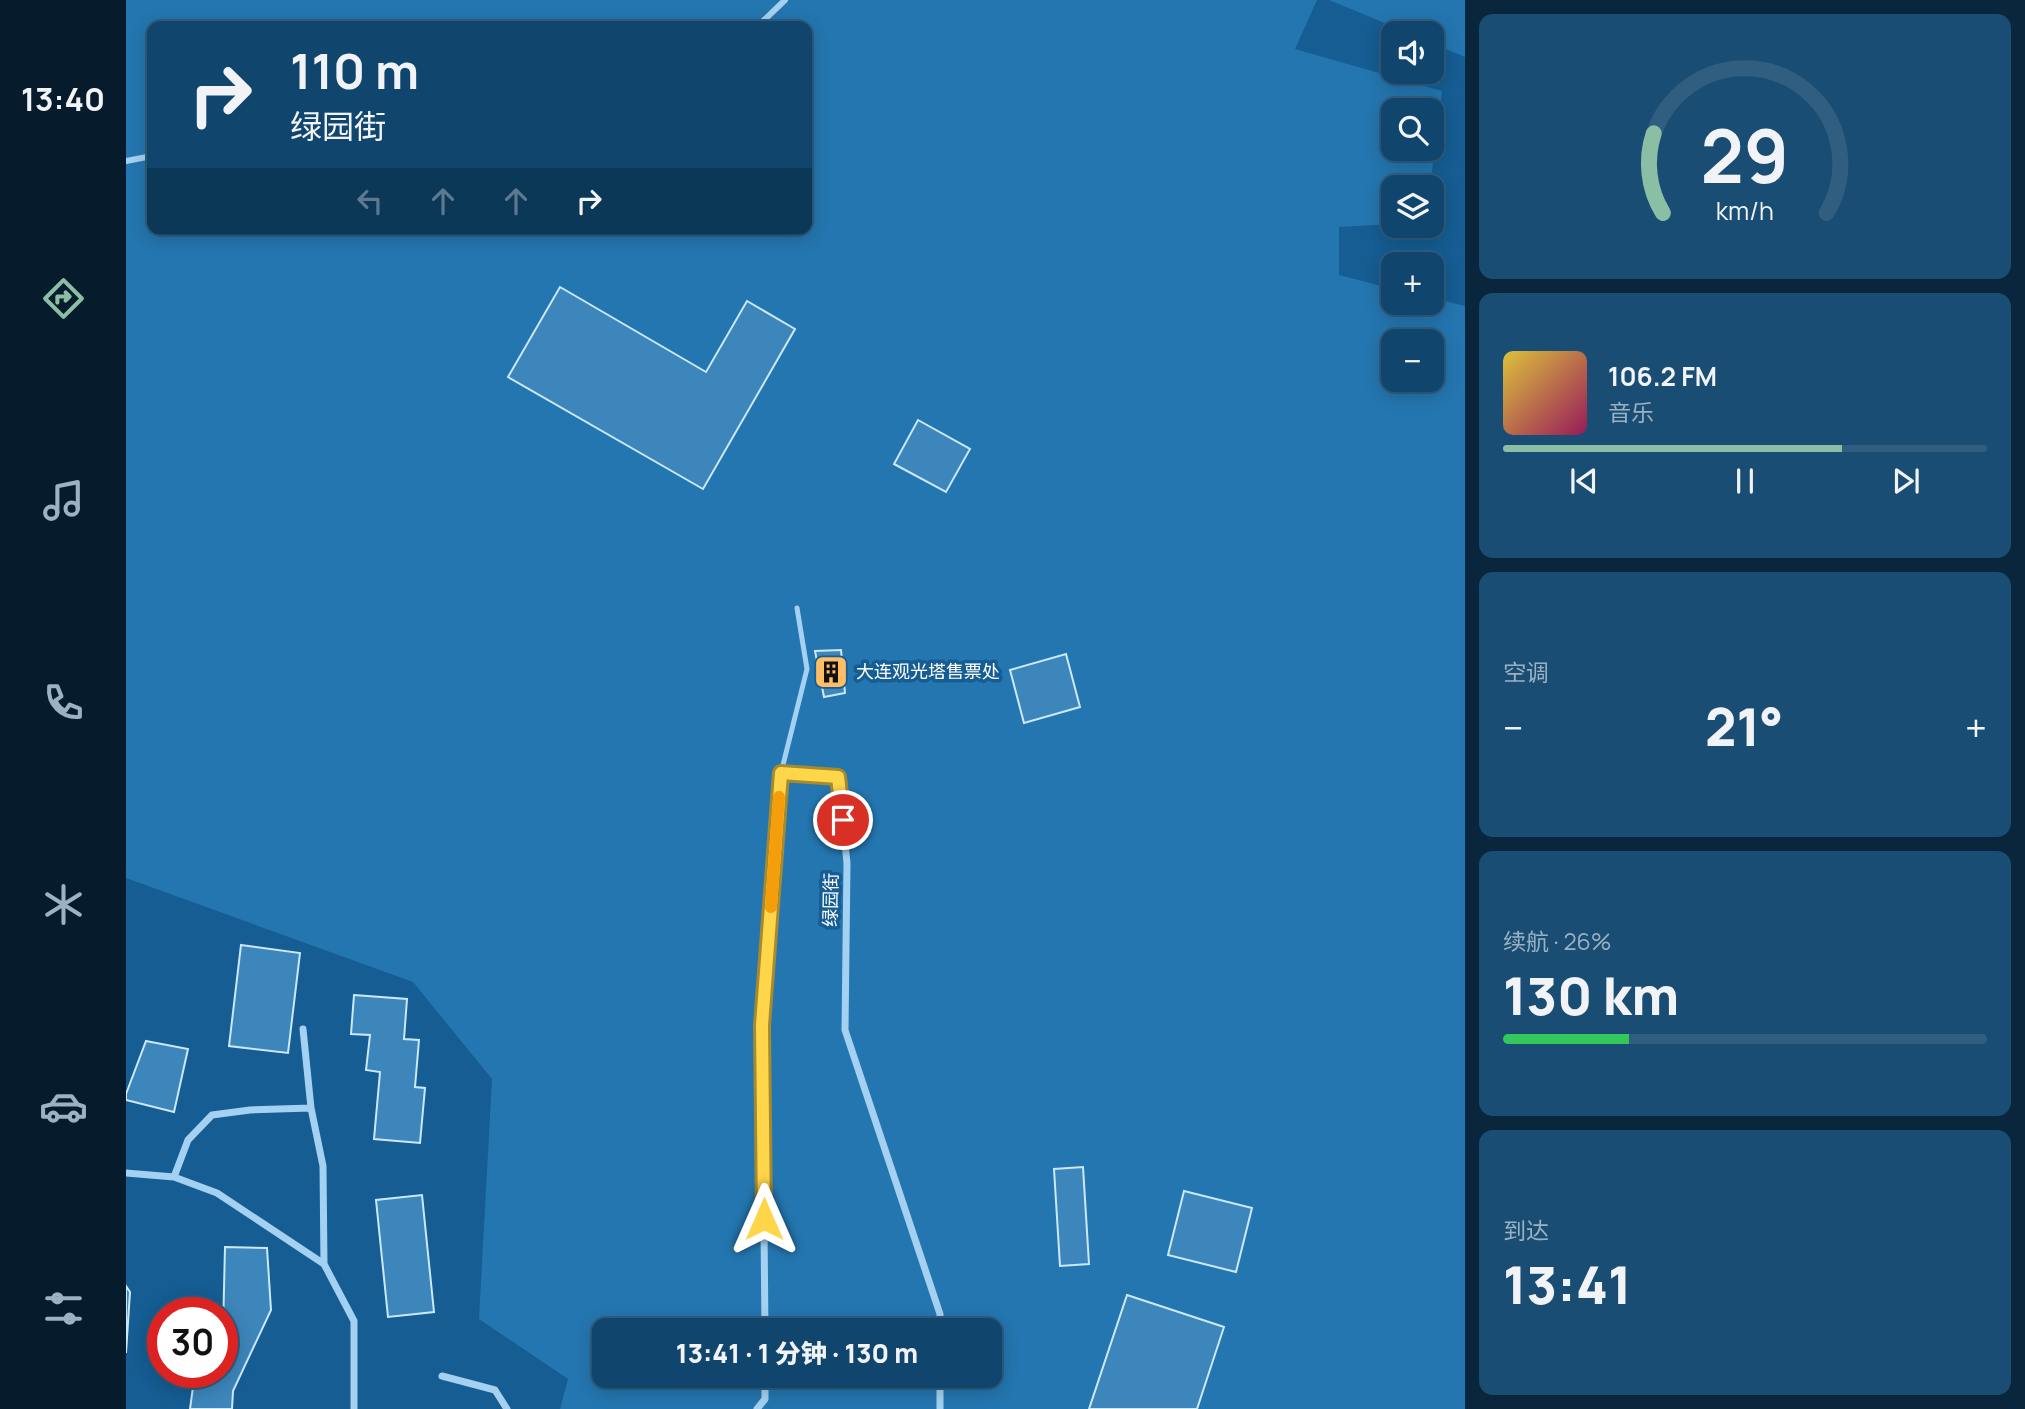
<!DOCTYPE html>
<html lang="zh">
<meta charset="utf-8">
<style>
:root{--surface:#10466e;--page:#194d73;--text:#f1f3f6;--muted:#9cb1c2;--line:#305e81;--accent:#8abfa5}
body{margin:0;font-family:Manrope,"Noto Sans SC",sans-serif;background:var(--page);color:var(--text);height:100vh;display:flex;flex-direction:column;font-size:26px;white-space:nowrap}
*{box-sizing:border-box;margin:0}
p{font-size:23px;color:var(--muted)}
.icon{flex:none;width:38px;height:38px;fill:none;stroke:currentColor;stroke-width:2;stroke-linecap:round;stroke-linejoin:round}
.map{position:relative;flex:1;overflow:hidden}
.sheet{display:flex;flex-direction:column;gap:14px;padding:14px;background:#09263c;width:560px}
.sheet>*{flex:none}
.hud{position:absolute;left:21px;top:21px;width:665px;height:214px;border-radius:14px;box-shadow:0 4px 18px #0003,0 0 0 2px var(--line);background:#10466e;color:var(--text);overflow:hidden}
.buttons{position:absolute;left:1255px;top:21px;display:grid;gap:14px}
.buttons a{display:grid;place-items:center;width:63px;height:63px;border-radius:14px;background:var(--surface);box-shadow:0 4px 18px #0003,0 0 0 2px var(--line);font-size:35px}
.speed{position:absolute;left:21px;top:1297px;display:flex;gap:14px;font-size:35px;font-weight:700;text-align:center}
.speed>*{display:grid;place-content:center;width:91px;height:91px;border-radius:50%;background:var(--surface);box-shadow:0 4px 18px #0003,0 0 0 2px var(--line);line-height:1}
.speed .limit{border:10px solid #d22;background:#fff;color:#111}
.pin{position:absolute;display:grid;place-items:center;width:60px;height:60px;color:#fff;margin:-30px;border:4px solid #fff;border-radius:50%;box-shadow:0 2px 7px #0007}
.me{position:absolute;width:77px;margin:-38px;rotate:0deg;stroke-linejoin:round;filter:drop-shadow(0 0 5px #0008)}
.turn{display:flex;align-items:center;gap:24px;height:147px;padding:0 28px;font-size:32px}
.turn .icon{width:91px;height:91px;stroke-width:2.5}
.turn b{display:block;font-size:49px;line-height:60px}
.lanes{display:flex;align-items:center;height:66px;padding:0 28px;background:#0003;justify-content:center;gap:35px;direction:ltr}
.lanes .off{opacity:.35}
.big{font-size:52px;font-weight:800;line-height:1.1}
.sheet .card{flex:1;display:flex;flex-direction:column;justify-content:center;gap:10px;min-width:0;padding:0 24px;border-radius:14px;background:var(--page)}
.sheet .dial{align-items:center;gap:0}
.dial svg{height:182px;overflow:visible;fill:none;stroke:var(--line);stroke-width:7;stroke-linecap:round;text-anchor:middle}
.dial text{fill:var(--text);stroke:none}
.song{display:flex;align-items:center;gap:21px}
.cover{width:84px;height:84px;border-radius:10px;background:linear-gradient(135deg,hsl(50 70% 55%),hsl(330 70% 35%))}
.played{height:7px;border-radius:4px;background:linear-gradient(90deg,var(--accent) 70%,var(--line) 70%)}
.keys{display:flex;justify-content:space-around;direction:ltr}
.heat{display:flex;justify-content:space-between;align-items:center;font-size:38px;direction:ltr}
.charge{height:10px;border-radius:5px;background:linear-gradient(90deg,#34c759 26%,var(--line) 0)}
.trip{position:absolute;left:466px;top:1318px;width:410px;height:70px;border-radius:14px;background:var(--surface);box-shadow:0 4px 18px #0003,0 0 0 2px var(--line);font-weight:800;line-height:70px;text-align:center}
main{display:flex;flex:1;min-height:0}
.dock{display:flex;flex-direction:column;width:126px;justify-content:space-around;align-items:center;background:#061c2c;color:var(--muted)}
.dock .icon{width:49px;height:49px}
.dock .selected{color:var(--accent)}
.dock b{font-size:32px;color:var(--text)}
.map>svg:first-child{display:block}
</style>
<main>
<nav class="dock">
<b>13:40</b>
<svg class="icon selected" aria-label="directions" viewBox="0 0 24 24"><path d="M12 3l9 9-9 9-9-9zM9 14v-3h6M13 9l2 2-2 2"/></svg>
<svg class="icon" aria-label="music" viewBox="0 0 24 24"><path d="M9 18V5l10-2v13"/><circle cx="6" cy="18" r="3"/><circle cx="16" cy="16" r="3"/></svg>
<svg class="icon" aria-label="phone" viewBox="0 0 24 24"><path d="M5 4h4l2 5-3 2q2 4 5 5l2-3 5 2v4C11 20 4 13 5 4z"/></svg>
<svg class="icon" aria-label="climate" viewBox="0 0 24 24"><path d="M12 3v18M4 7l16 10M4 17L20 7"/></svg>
<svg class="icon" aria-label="car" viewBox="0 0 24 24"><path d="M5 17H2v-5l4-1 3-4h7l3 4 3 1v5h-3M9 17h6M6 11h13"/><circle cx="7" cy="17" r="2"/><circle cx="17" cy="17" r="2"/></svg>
<svg class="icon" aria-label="filters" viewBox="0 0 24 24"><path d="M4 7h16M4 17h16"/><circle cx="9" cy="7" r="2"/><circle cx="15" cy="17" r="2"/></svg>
</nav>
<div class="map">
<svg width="1339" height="1409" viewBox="0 0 1339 1409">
<rect width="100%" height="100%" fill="#155d93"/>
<path fill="#2476b0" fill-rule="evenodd" d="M 0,0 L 1191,0 L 1169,49 L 1316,91 L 1304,187 L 1267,187 L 1267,224 L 1213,227 L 1213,275 L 1267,289 L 1267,303 L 1306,303 L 1306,298 L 1339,306 L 1339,1409 L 434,1409 L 442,1379 L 353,1319 L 366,1079 L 287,982 L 0,878 ZM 26,26 L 681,26 L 681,229 L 26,229 ZM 1267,110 L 1306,110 L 1306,149 L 1267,149 ZM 1267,341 L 1306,341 L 1306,380 L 1267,380 ZM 478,1330 L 863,1330 L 863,1376 L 478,1376 Z
M 1203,0 L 1339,0 L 1339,57 L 1306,43 L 1306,33 L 1283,33 Z"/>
<path fill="#3d86bb" stroke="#cbe8fc" stroke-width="2" d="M 434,287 L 580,372 L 621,301 L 669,329 L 577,489 L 382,377 Z
M 792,420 L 844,449 L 820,492 L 768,464 Z
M 715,650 L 719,693 L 698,697 L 689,651 Z
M 940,654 L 954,707 L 898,723 L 884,670 Z
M 115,945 L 174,953 L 162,1053 L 103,1046 Z
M 228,995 L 281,999 L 278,1039 L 293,1040 L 289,1087 L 299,1088 L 294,1143 L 248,1139 L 254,1072 L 240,1070 L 244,1035 L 225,1034 Z
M 20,1041 L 62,1049 L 48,1112 L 0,1100 L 0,1094 Z
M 957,1167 L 963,1264 L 934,1266 L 928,1169 Z
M 1058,1191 L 1126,1208 L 1110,1272 L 1042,1255 Z
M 296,1195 L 308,1312 L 262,1317 L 250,1200 Z
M 99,1247 L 141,1248 L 145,1310 L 107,1391 L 106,1409 L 64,1409 L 69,1372 L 96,1372 Z
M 0,1286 L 4,1292 L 0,1353 Z
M 1001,1295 L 1098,1327 L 1071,1409 L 963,1409 Z"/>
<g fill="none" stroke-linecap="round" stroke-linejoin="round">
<path stroke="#a4d1f1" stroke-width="5" d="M 655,773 L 681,669 L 671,608"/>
<path stroke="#a4d1f1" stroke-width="6" d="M 632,26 L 659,0
M 0,161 L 26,156"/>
<path stroke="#a4d1f1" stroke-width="7" d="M 177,1029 L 185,1108 L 197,1166 L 198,1264
M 0,1173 L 48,1177 L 91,1193 L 198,1264 L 228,1321 L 228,1409
M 48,1177 L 62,1140 L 86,1115 L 124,1110 L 185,1108
M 639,1330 L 636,1025 L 655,773 L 712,777 L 721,863 L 719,1030 L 814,1314 L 814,1330
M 316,1376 L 369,1390 L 381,1409
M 814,1376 L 814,1409
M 631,1409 L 639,1399 L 639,1376"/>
</g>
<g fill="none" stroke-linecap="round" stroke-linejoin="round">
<g stroke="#a68a30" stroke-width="18">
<path id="route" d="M 638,1219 L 636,1025 L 655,773 L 712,777 L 717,820"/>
</g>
<use href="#route" stroke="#ffd54a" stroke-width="12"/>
<path stroke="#f59e0b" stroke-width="12" d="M 645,907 L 653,797"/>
</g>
<defs>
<g id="building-square" transform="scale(1.75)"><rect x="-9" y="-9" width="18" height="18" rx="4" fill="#ffbe64" stroke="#155d93"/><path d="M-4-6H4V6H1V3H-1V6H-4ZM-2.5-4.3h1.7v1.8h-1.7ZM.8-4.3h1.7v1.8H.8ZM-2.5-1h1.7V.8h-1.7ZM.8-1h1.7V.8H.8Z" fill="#111"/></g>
</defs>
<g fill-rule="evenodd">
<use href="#building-square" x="705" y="672"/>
</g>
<g text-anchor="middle" stroke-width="7" stroke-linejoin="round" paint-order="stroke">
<g font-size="18" fill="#fff" stroke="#155d93" text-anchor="start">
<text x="730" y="678">大连观光塔售票处</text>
</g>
<g font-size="18" fill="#fff" stroke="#155d93">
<text transform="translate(705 900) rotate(-89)" y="6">绿园街</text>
</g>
</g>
</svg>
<div class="buttons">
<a><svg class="icon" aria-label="sound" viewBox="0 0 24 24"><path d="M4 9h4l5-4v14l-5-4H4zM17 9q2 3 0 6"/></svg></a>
<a><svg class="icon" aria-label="search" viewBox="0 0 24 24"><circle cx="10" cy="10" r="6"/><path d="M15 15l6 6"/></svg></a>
<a><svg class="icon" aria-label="layers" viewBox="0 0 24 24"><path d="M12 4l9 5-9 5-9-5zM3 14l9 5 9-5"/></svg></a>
<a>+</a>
<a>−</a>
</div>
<div class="speed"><div class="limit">30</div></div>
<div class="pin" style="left:717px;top:820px;background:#d93025"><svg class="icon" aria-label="arrive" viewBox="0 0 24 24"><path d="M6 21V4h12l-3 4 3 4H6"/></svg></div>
<svg class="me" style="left:638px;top:1219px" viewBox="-20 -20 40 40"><path d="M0-17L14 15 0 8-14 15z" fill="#ffd54a" stroke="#fff" stroke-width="4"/></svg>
<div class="trip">13:41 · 1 分钟 · 130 m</div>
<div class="hud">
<div class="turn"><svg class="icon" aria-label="right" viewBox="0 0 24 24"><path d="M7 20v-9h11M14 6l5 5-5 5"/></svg><div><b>110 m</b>绿园街</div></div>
<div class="lanes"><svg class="icon off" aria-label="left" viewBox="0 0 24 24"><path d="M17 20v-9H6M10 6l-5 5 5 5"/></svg><svg class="icon off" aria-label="ahead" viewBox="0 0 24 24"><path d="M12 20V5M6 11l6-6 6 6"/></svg><svg class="icon off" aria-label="ahead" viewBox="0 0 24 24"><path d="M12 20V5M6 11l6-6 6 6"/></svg><svg class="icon" aria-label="right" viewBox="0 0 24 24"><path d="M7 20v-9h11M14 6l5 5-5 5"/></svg></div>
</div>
</div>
<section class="sheet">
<div class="card dial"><svg viewBox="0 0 100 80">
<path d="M14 69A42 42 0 1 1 86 69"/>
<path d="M14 69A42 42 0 0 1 10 34" stroke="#8abfa5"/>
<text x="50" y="56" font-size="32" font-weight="700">29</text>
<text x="50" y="72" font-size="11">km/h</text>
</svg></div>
<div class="card">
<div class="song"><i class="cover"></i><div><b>106.2 FM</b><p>音乐</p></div></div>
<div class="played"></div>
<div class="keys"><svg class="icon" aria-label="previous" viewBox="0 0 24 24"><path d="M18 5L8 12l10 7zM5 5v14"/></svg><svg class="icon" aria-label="pause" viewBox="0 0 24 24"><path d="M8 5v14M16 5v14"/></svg><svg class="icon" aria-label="next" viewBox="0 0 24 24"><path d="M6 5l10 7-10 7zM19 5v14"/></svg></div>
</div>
<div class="card"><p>空调</p>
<div class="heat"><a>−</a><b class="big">21°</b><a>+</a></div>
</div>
<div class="card"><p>续航 · 26%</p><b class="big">130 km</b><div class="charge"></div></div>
<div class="card"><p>到达</p><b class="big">13:41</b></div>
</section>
</main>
